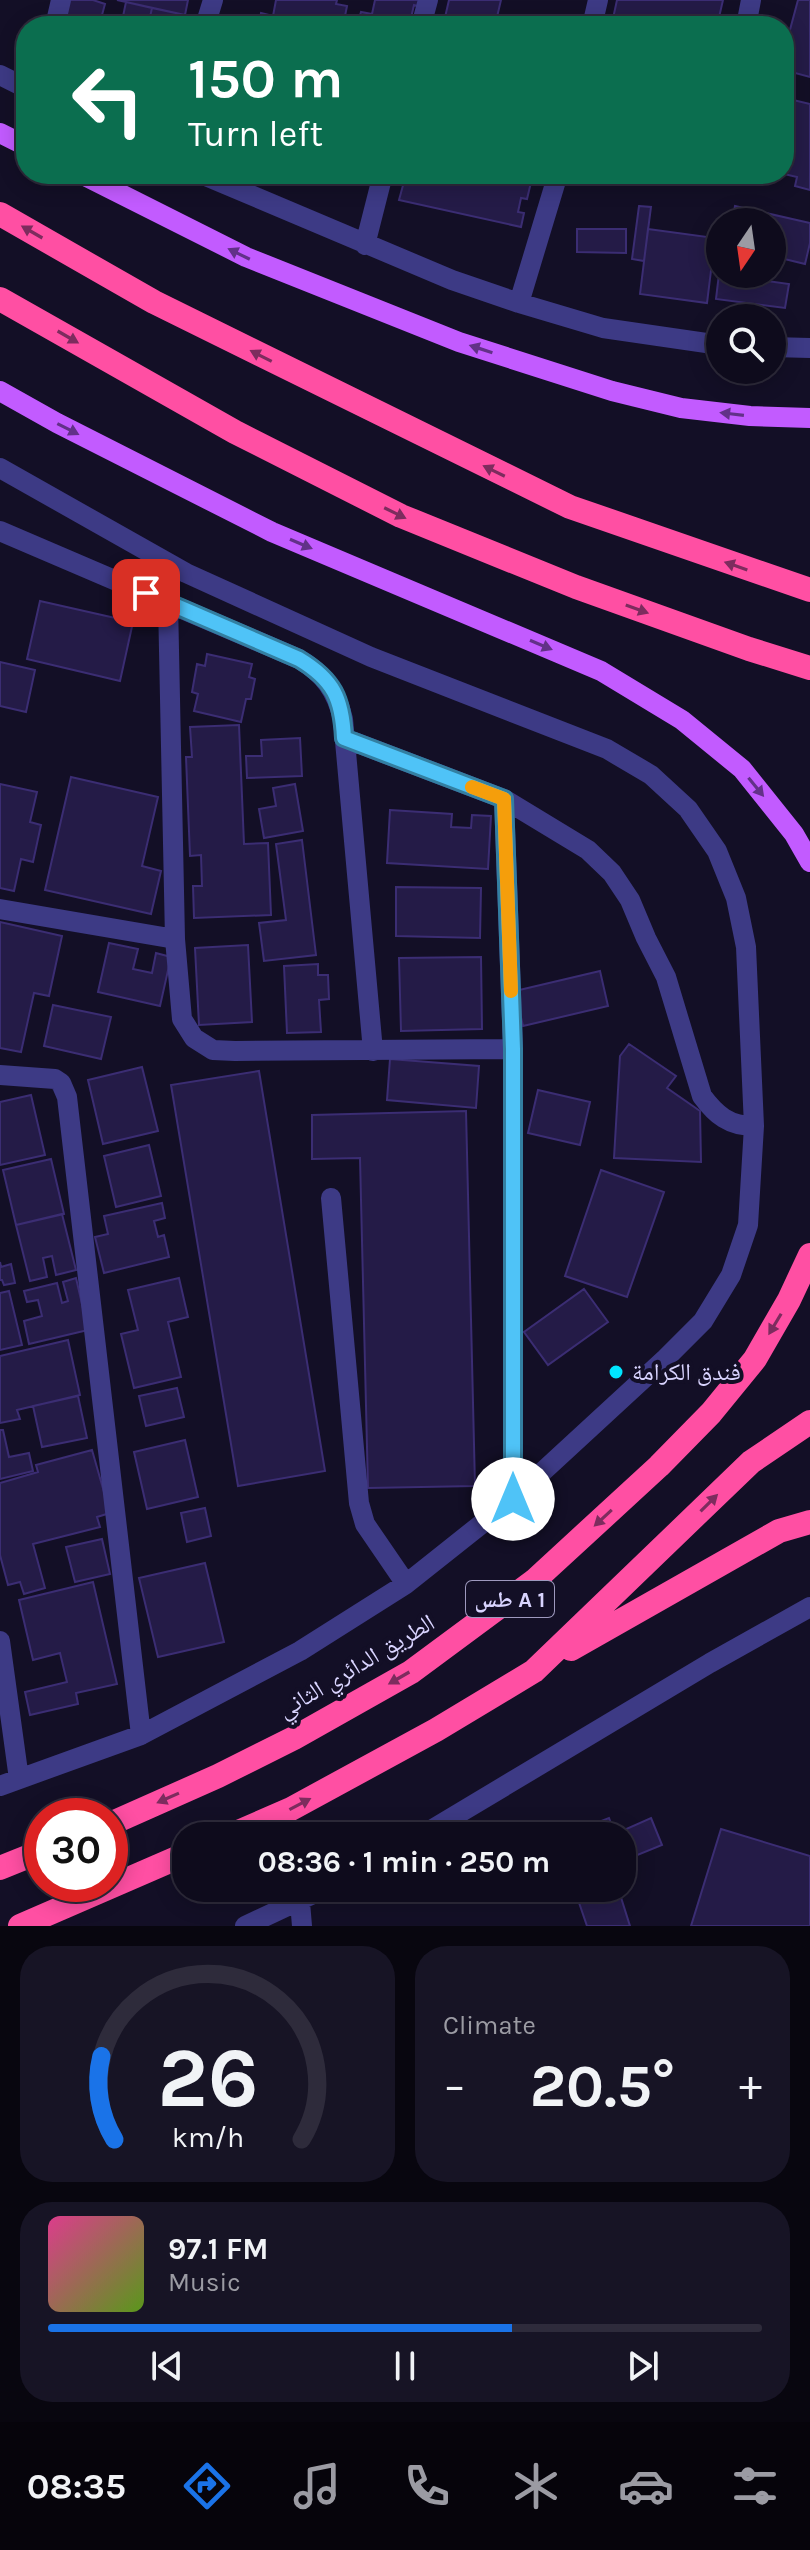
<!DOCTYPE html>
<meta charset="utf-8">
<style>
:root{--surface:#0e0b1c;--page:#171425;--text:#f1f3f6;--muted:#9b9ba3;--line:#2e2b3b;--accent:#1a73e8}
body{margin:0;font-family:Karla,"Noto Naskh Arabic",sans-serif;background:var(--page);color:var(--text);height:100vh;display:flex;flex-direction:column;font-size:30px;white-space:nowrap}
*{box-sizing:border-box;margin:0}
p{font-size:26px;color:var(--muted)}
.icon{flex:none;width:44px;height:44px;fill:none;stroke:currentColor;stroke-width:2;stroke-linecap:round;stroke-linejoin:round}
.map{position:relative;height:1926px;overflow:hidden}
.details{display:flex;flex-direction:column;gap:20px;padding:20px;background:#08060f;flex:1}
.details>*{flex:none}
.guide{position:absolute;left:16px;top:16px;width:778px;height:168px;border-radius:32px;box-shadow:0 4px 20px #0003,0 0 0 2px var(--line);background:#0b6e4f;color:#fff;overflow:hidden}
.needle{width:52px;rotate:193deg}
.controls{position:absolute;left:706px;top:208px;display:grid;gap:16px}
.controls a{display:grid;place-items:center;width:80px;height:80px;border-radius:50%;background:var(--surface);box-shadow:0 4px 20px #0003,0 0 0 2px var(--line);font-size:40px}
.speed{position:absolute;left:24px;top:1798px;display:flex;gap:16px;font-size:40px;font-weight:700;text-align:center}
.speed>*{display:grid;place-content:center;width:104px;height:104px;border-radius:50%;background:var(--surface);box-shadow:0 4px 20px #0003,0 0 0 2px var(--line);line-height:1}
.speed .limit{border:12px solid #d22;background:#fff;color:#111}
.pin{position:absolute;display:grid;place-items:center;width:68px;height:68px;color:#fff;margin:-34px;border-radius:16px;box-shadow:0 4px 12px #0006}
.me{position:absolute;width:88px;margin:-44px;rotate:0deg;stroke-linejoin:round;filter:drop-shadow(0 0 6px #0008)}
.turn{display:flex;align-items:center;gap:28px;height:168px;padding:0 40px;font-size:36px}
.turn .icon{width:104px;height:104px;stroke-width:2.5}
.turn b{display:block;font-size:56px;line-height:68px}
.big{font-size:60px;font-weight:700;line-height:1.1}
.details .tile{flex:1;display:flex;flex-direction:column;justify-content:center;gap:12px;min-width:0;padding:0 28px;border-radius:32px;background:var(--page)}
.details .dial{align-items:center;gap:0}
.dial svg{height:208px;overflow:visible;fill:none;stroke:var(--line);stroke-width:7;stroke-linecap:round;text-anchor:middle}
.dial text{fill:var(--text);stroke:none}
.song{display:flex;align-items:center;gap:24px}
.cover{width:96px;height:96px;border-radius:12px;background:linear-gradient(135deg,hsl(330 70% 55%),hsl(90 70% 35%))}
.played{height:8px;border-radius:4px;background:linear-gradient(90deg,var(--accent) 65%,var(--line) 65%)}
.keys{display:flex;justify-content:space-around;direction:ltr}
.heat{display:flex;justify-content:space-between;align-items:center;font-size:44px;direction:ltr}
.details .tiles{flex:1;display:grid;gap:20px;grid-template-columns:1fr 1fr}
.tile:last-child{grid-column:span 2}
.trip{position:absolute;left:172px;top:1822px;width:464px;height:80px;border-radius:32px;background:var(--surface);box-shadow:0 4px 20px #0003,0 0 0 2px var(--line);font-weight:700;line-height:80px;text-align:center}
.menu{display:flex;height:128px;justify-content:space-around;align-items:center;background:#06040b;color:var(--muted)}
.menu .icon{width:56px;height:56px}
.menu .active{color:var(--accent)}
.menu b{font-size:36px;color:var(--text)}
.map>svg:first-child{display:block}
</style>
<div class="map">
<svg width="810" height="1926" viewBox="0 0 810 1926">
<rect width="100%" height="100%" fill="#130f26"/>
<path fill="#241b47" stroke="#3b2d73" stroke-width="2" d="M 69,0 L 93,0 L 105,4 L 99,26 L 63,26 Z
M 117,0 L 188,0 L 185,15 Z
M 276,0 L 337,0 L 336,4 L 347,6 L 343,26 L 321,26 L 273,16 Z
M 375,0 L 422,0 L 421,7 L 414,5 L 409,26 L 413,26 L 357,26 L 361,12 L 372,14 Z
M 449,0 L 501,0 L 497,17 L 509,20 L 507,26 L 443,26 Z
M 617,0 L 723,0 L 717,26 L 623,26 L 612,23 Z
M 798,0 L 810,0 L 810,77 L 784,70 L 784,52 Z
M 126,2 L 152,8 L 148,26 L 121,26 Z
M 152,8 L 185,15 L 182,26 L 148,26 Z
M 261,13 L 273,16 L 321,26 L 259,26 Z
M 789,99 L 810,104 L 810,190 L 795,186 L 797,177 L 784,174 L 784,121 Z
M 396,174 L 533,174 L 527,199 L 521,198 L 518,212 L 524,213 L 521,227 L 399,200 L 405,178 L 395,176 Z
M 639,206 L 651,207 L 644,261 L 632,259 Z
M 735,206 L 810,223 L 810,243 L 805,264 L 772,256 L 772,222 L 732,222 Z
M 577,229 L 626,229 L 626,253 L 577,252 Z
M 648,229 L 715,238 L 707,303 L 640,294 Z
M 719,274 L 789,284 L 785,308 L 716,299 Z
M 40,601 L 133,622 L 120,681 L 27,659 Z
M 207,654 L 252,664 L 249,677 L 255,679 L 251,699 L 246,699 L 241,722 L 194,711 L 198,694 L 192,692 L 197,664 L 205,666 Z
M 0,662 L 35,670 L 26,712 L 0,706 Z
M 239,725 L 244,844 L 268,843 L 271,915 L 194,918 L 193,886 L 202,886 L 201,855 L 190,856 L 186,757 L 192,757 L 190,727 Z
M 300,738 L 302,776 L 247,778 L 246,756 L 262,756 L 261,740 Z
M 71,777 L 158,797 L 142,866 L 161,871 L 151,914 L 45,890 Z
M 0,784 L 37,792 L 30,822 L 41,825 L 33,862 L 21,859 L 14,891 L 0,888 Z
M 295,784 L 303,831 L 264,838 L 259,809 L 276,806 L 273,788 Z
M 390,810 L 452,814 L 451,827 L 471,828 L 472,815 L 491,816 L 488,869 L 387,863 Z
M 302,840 L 316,955 L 264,961 L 259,923 L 286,920 L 276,844 Z
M 396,887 L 481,888 L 480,938 L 396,936 Z
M 0,922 L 62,936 L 49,996 L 34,993 L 21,1052 L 0,1048 Z
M 109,943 L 138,949 L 133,969 L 152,973 L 156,953 L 171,957 L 160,1006 L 98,992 Z
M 248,945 L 252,1022 L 199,1025 L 195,948 Z
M 481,957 L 482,1029 L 401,1031 L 399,958 Z
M 318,964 L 318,975 L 328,975 L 329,999 L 319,1000 L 321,1032 L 287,1033 L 284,966 Z
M 600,971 L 608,1006 L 523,1026 L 515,991 Z
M 53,1005 L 111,1017 L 101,1059 L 44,1046 Z
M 629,1044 L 676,1076 L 667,1088 L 700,1111 L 701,1162 L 614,1158 L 620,1056 Z
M 390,1059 L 479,1066 L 476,1108 L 387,1100 Z
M 142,1067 L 158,1131 L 103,1144 L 88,1080 Z
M 259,1071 L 325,1471 L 238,1486 L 171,1085 Z
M 538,1090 L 590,1102 L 580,1145 L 528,1133 Z
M 31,1095 L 45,1155 L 0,1165 L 0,1102 Z
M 466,1111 L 475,1486 L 368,1488 L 360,1158 L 312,1159 L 312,1115 Z
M 149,1145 L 161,1196 L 116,1207 L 104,1156 Z
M 51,1159 L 64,1214 L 16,1225 L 3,1170 Z
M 601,1170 L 664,1192 L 627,1297 L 565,1276 Z
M 162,1203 L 165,1218 L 154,1221 L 158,1237 L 164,1235 L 169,1257 L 104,1273 L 95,1237 L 108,1234 L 104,1216 Z
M 62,1214 L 76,1270 L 56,1275 L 52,1256 L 43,1258 L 47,1277 L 30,1281 L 16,1225 Z
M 0,1262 L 1,1267 L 11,1264 L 15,1283 L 4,1285 L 2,1280 L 0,1280 Z
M 76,1278 L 88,1330 L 29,1344 L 24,1321 L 42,1316 L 38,1300 L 27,1302 L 24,1291 L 57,1283 L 62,1303 L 68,1301 L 63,1282 Z
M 179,1278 L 188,1317 L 168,1322 L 181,1377 L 134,1388 L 121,1334 L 138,1330 L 128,1290 Z
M 584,1289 L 608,1322 L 548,1365 L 524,1332 Z
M 9,1291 L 22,1345 L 0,1350 L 0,1293 Z
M 68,1340 L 80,1395 L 17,1410 L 20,1419 L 0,1423 L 0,1356 Z
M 177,1388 L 184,1417 L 146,1426 L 139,1396 Z
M 78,1396 L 87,1438 L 42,1447 L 33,1406 Z
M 0,1430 L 3,1430 L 9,1457 L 29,1453 L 33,1471 L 0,1479 Z
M 185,1440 L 198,1497 L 147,1509 L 134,1452 Z
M 92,1450 L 110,1513 L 97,1517 L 100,1527 L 33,1544 L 45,1588 L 24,1594 L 20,1582 L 8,1585 L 0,1555 L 0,1483 L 38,1472 L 36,1465 Z
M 205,1508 L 211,1536 L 187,1542 L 181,1513 Z
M 102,1539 L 110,1574 L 75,1582 L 66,1547 Z
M 205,1563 L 224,1642 L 158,1657 L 139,1578 Z
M 93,1582 L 117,1684 L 76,1693 L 78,1704 L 30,1715 L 25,1692 L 67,1682 L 60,1653 L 33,1660 L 19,1600 Z
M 609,1818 L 616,1836 L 592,1836 L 588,1826 Z
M 651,1818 L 662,1845 L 635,1856 L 624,1830 Z
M 575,1823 L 580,1836 L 550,1836 L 549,1834 Z
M 721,1829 L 810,1856 L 810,1926 L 691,1926 Z
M 574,1888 L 618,1888 L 630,1926 L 587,1926 Z"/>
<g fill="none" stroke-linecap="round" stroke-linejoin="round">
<path stroke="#3d3a85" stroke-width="20" d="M 55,26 L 61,0
M 205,26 L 213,0
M 421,26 L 428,0
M 592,26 L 598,0
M 746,26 L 751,0
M 0,75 L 26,88
M 201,174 L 452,280 L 519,303 L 603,328 L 720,345
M 669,174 L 686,176 L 692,174
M 365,245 L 383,174
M 519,303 L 558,174
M 772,347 L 810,348
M 0,468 L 186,573 L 371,657 L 607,749 L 651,775 L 688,809 L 717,851 L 736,898 L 746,947 L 754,1126 L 748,1225 L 731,1275 L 703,1321 L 666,1358 L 513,1499 L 406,1584 L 300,1651 L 141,1735 L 0,1786
M 0,531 L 299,659 C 324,674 336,690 343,719 L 373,1051
M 168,602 L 175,939 L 182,1019 L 194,1038 L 213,1050 L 235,1051 L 513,1049
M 344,738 L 504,799 L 588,850 L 612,873 L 630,900 L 646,938 L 666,977 L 702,1096 C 716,1115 729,1126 754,1126
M 504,799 L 513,1049 L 513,1499
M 0,909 L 175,939
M 0,1075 L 55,1079 L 61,1083 L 67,1097 L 141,1735
M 331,1198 L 359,1503 L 365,1524 L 406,1584
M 0,1641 L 19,1779
M 421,1836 L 710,1663 L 810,1607
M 300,1902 L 302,1926
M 245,1926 L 326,1888"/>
<path stroke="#c25bff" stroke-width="20" d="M 0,133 L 26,146
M 81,174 L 246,257 L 459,342 L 612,391 L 681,408 L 750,416 L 810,418
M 0,391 L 57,423 L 272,532 L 601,671 L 682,720 L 742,769 L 794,834 L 810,862"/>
<path stroke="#ff4fa3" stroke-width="24" d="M 0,214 L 154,302 L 570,507 L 810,590
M 0,299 L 235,432 L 401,516 L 576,587 L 749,649 L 810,668
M 571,1649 L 779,1531 L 810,1522
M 110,1824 L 218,1776 L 294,1738 L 411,1672 L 534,1581 L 659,1466 L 711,1413 L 755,1359 L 789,1300 L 810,1255
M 229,1836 L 291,1809 L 436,1730 L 534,1671 L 751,1462 L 810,1422
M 0,1868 L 42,1851
M 20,1926 L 186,1854"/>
</g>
<defs><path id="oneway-solid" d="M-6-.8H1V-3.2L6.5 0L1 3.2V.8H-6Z" transform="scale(2)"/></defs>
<g fill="#7d2c5e">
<use href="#oneway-solid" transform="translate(32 232) rotate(-150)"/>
<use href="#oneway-solid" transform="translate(68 337) rotate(30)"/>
<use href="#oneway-solid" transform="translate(261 356) rotate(-153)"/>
<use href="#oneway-solid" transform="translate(494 471) rotate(-154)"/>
<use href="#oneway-solid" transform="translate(395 513) rotate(26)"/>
<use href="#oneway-solid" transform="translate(736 566) rotate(-161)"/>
<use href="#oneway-solid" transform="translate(637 609) rotate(20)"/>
<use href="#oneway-solid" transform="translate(775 1324) rotate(121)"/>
<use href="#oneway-solid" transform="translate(709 1503) rotate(-45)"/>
<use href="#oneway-solid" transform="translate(603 1518) rotate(137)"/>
<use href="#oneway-solid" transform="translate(399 1678) rotate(150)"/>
<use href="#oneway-solid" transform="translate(168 1798) rotate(156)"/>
<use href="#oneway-solid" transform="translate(300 1804) rotate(-28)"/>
</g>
<g fill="#623188">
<use href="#oneway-solid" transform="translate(239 254) rotate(-154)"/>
<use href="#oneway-solid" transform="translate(481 349) rotate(-162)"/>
<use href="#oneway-solid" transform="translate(732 414) rotate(-173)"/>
<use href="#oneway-solid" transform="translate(68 429) rotate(27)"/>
<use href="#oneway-solid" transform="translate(301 544) rotate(23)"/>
<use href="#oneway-solid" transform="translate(541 645) rotate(23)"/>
<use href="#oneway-solid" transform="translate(756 787) rotate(51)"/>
</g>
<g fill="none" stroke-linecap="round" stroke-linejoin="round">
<g stroke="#337fa1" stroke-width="20">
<path id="route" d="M 146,593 L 299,659 C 334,680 342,699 344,738 L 504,799 L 513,1049 L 513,1499"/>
</g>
<use href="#route" stroke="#4fc3f7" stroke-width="14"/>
<path stroke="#f59e0b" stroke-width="14" d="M 472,787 L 504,799 L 511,991"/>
</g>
<circle fill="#00e5ff" stroke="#130f26" stroke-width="3" cx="616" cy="1372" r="8"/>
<g text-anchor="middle" stroke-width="8" stroke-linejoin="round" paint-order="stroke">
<rect fill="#130f26" stroke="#9e99be" stroke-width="2" x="466" y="1581" width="88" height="36" rx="6"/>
<g font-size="22" font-weight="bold" fill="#d9d4ff">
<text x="510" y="1607">طس A 1</text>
</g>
<g font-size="24" fill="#d9d4ff" stroke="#130f26" text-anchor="start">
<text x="632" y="1380">فندق الكرامة</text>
</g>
<g font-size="24" fill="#d9d4ff" stroke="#130f26">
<text transform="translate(356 1666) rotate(-31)" y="8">الطريق الدائري الثاني</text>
</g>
</g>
</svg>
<div class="controls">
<a><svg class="needle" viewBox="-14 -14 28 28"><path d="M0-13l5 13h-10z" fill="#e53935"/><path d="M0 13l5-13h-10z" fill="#9b9ba3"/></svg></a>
<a><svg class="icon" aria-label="search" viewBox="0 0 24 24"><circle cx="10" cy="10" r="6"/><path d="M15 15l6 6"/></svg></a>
</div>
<div class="speed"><div class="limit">30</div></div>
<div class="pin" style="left:146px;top:593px;background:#d93025"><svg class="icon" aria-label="arrive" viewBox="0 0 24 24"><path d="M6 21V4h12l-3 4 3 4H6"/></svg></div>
<svg class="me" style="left:513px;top:1499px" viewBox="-20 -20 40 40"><circle r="19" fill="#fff"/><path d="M0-13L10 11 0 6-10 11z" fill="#4fc3f7"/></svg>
<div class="trip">08:36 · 1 min · 250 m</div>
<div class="guide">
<div class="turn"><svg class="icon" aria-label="left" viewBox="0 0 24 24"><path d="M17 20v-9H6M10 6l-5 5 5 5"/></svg><div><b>150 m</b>Turn left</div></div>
</div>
</div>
<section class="details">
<div class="tiles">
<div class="tile dial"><svg viewBox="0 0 100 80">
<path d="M14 69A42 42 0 1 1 86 69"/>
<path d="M14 69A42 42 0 0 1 9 37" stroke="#1a73e8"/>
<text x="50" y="56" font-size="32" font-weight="700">26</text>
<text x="50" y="72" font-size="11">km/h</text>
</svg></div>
<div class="tile"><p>Climate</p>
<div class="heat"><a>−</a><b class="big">20.5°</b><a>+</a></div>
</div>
<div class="tile">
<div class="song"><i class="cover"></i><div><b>97.1 FM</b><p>Music</p></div></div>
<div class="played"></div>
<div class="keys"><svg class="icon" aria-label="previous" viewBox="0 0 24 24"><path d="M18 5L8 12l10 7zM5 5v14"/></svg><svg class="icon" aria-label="pause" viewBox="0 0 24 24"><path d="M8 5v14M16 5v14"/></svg><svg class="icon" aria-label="next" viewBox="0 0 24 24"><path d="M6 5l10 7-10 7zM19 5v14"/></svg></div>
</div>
</div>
</section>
<nav class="menu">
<b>08:35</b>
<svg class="icon active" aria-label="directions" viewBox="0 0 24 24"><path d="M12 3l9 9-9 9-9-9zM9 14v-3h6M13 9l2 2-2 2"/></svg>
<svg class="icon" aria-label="music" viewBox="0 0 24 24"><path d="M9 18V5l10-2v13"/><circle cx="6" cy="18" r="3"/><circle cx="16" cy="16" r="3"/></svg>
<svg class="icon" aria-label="phone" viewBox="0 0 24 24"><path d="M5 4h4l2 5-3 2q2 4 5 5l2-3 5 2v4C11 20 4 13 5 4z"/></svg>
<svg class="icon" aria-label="climate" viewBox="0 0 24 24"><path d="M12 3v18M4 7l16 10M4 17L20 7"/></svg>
<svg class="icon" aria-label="car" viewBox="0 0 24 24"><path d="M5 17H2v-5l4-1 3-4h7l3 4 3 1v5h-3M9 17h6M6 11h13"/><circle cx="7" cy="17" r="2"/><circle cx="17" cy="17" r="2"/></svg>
<svg class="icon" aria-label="filters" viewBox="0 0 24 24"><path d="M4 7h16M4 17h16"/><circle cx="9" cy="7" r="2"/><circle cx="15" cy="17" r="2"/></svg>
</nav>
